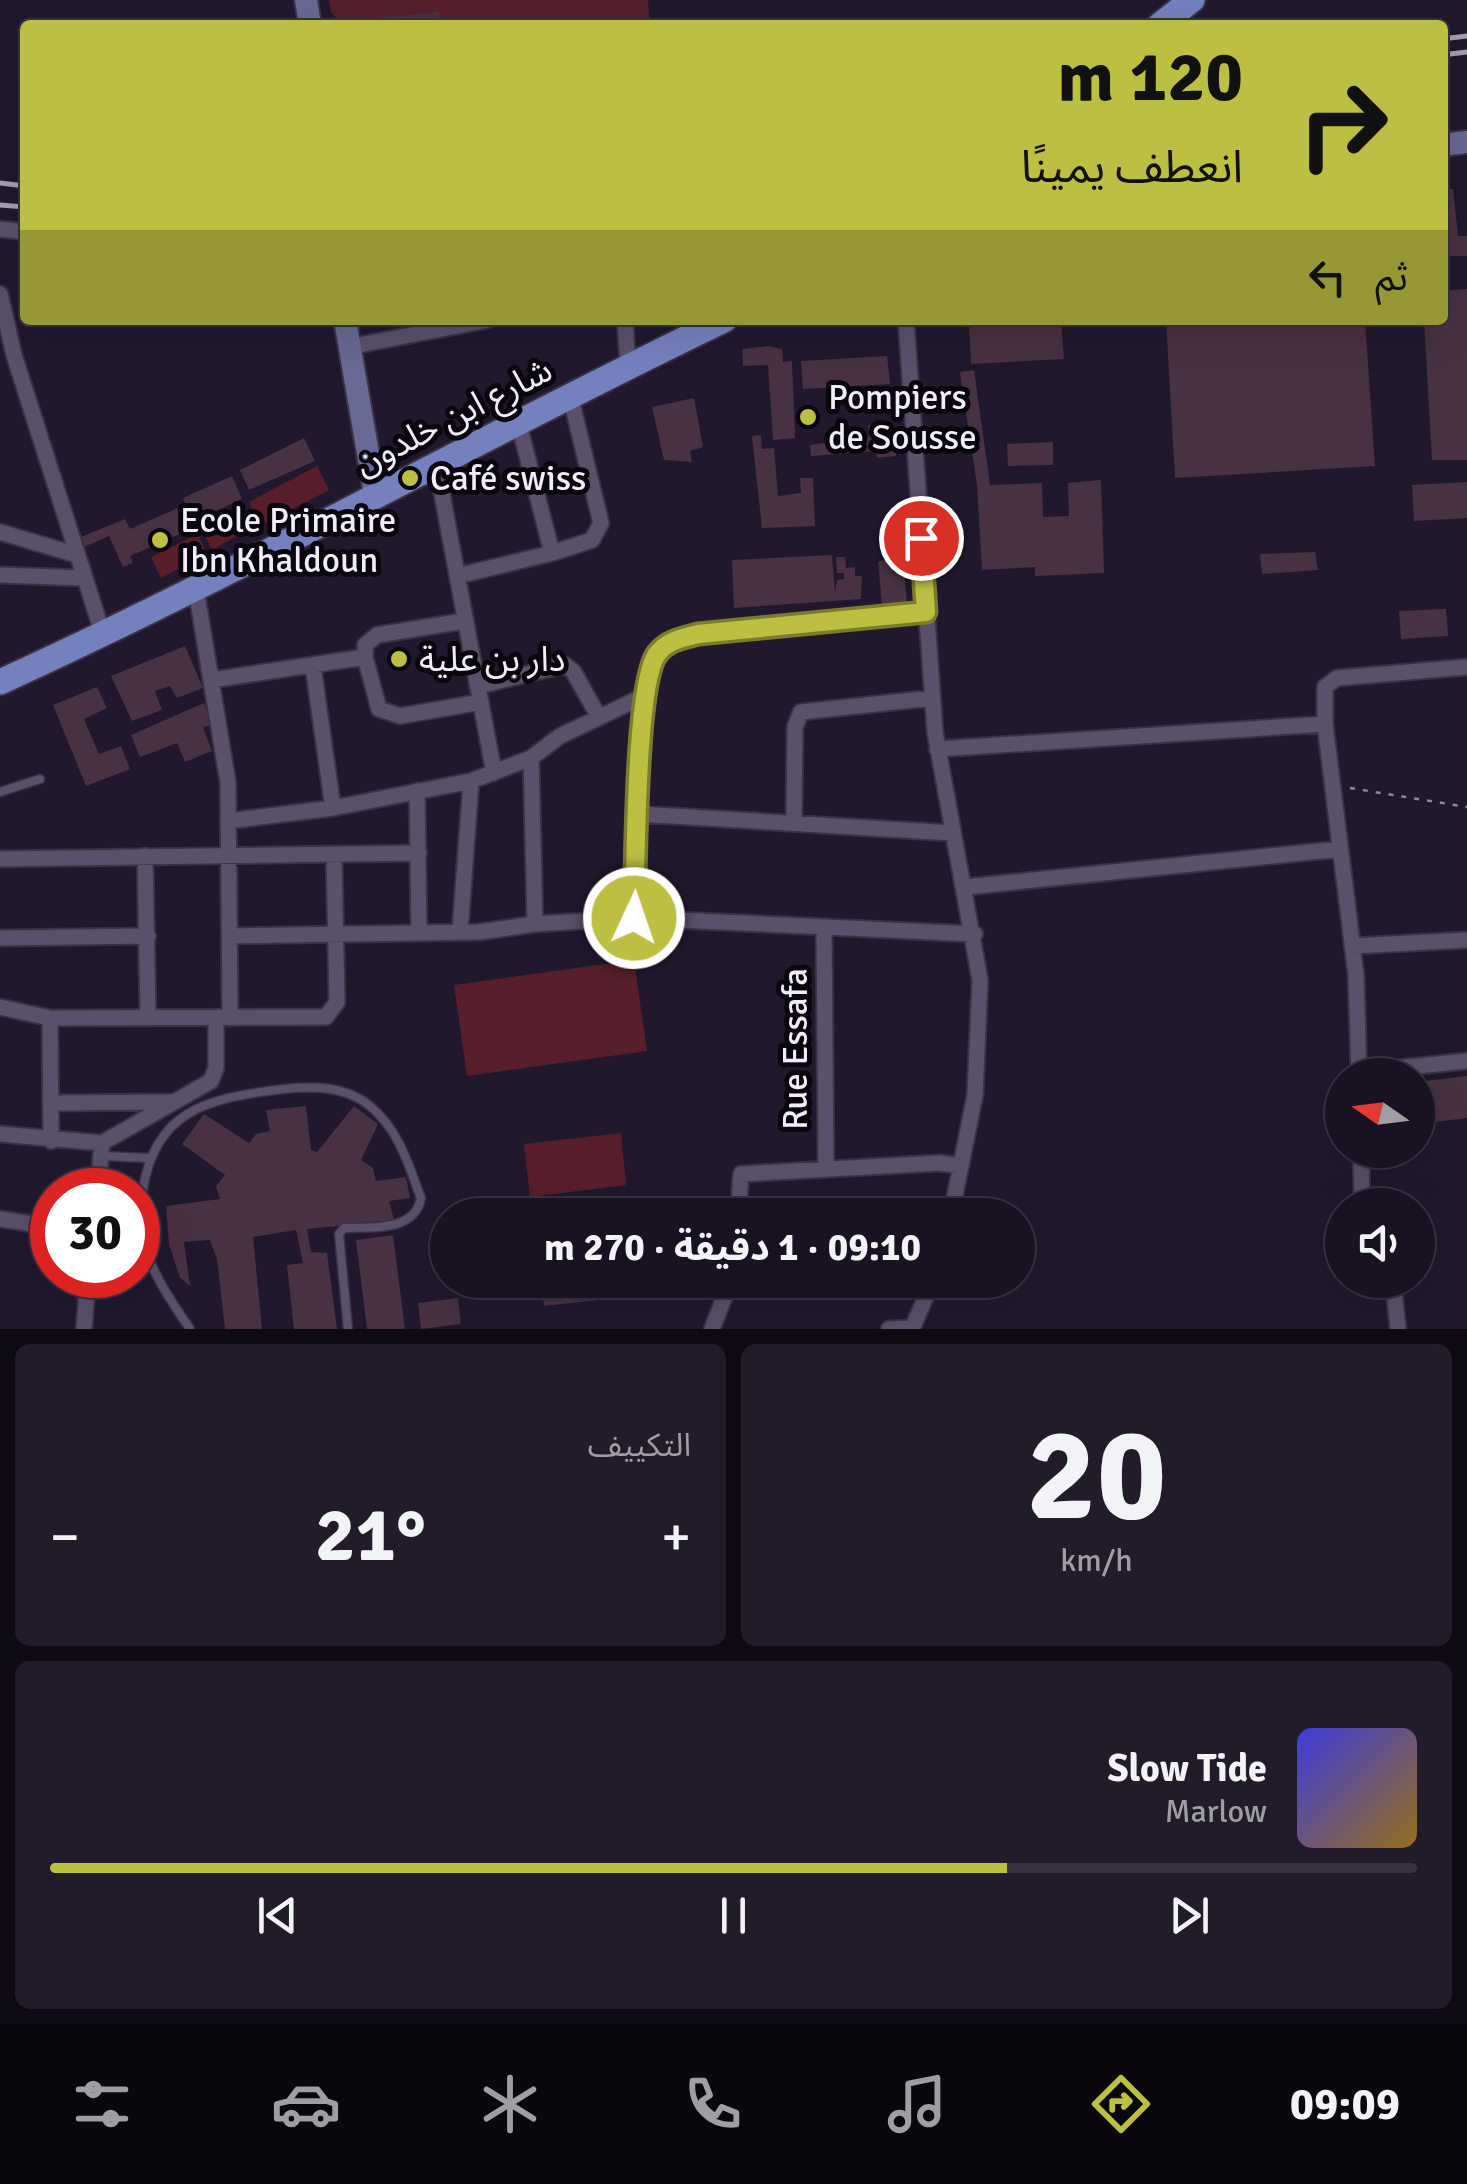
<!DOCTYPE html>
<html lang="ar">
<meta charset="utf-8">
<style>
:root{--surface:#191222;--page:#221b2a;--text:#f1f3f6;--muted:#9f9ea5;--line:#373240;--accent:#bdbf43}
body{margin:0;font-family:Signika,"Noto Sans Arabic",sans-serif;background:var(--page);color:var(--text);direction:rtl;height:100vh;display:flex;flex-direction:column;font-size:38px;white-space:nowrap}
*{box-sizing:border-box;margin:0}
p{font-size:32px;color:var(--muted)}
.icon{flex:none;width:55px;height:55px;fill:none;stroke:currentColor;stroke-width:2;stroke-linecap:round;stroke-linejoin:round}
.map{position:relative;height:1329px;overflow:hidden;direction:ltr}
.side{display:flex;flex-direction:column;gap:15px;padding:15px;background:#0e0a13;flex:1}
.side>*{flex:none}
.top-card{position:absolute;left:20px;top:20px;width:1428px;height:305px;border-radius:10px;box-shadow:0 10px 40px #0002,0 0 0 2px var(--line);direction:rtl;background:#bdbf43;color:#111;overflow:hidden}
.needle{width:65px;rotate:284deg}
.tools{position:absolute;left:1325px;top:1058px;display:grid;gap:20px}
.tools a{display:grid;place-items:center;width:110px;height:110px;border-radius:50%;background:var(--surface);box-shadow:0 10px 40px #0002,0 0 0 2px var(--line);font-size:50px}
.speed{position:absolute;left:30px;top:1168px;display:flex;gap:20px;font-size:50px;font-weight:700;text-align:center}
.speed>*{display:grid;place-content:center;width:130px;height:130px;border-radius:50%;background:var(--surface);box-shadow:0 10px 40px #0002,0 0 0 2px var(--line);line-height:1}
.speed .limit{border:15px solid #d22;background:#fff;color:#111}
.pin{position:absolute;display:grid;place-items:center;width:85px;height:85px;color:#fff;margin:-42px;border:5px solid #fff;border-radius:50%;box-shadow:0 2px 10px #0007}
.me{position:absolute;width:110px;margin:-55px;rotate:3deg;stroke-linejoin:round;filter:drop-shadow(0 0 8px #0008)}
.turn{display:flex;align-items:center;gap:35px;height:210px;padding:0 40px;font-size:45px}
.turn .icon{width:130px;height:130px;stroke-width:2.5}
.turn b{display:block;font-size:70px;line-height:85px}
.then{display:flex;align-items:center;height:95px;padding:0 40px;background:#0003;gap:20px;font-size:38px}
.big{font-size:75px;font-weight:700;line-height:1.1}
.side .widget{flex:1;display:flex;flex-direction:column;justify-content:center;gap:15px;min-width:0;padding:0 35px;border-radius:15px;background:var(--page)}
.side .dial{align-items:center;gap:0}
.dial b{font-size:130px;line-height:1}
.song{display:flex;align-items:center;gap:30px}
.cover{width:120px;height:120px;border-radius:15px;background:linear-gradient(135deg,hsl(240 70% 55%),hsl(40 70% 35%))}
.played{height:10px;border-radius:5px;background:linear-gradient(90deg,var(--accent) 70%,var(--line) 70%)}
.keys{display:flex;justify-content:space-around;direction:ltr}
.heat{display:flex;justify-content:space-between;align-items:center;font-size:55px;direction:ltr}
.side .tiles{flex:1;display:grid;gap:15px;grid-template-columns:1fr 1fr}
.widget:last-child{grid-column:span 2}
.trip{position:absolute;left:430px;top:1198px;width:605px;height:100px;border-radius:50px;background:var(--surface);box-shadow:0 10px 40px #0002,0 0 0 2px var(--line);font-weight:700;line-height:100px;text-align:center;direction:rtl}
.menu{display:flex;height:160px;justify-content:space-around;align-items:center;background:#0a070e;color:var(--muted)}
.menu .icon{width:70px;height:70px}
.menu .current{color:var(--accent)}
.menu b{font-size:45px;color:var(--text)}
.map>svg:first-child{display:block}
</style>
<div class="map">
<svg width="1467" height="1329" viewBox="0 0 1467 1329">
<rect width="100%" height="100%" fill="#21182e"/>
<path fill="#561f2b" d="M 329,0 L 648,0 L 650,25 L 342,25 L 331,12 Z
M 317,466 L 329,490 L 260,526 L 249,502 Z
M 242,507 L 253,527 L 212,550 L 202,529 Z
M 198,534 L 207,554 L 161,578 L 151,557 Z
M 634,960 L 647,1051 L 467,1076 L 454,985 Z
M 621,1133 L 626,1185 L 530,1197 L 524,1144 Z"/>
<path fill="#483142" d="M 439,12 L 441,25 L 378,25 L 377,18 Z
M 1442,189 L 1453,189 L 1458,236 L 1467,236 L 1467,256 L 1442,256 Z
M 1467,289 L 1467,460 L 1432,460 L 1424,320 L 1442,320 L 1442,291 Z
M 1061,320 L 1064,359 L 971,364 L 969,325 Z
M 1166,320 L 1365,320 L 1375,466 L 1175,478 Z
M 768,346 L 782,349 L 783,362 L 792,361 L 795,438 L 773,440 L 768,365 L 743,366 L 742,349 Z
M 887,356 L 890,384 L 803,389 L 801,361 Z
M 974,370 L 990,485 L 1042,483 L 1043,517 L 1069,516 L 1068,483 L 1101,480 L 1104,573 L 1035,576 L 1035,567 L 982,570 L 977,485 L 960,372 Z
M 694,398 L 703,447 L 690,451 L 692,462 L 664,460 L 652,407 Z
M 887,424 L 894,431 L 896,456 L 877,458 L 876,451 L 811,456 L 810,445 L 869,437 L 868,425 Z
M 761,435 L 762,449 L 774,448 L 778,496 L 801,493 L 800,478 L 813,478 L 815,526 L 762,528 L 752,436 Z
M 304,438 L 315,461 L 249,490 L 240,470 Z
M 1053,442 L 1053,465 L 1008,466 L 1007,444 Z
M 232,476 L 242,499 L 193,521 L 196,527 L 130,556 L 133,563 L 123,567 L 109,536 L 84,547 L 81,537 L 125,519 L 130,529 L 178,508 L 182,516 L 189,513 L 183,498 Z
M 1467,482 L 1467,518 L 1414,521 L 1412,485 Z
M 1315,552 L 1318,570 L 1262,574 L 1260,554 Z
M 832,555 L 835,594 L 837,580 L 844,579 L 844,573 L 837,573 L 836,557 L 845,557 L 846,568 L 855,567 L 855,576 L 862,576 L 861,599 L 734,608 L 732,560 Z
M 903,559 L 907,603 L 882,605 L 878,561 Z
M 1446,609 L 1448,636 L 1401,639 L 1399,611 Z
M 185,646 L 203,688 L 177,698 L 170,686 L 155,691 L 162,710 L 132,721 L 111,676 Z
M 97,687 L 107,708 L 84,719 L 99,754 L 121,746 L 130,769 L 86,786 L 53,705 Z
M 204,703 L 213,725 L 203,727 L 212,751 L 185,762 L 177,743 L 140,757 L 131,735 Z
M 1467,1076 L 1467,1118 L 1418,1124 L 1418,1082 Z
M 306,1106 L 311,1150 L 317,1152 L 354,1106 L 378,1124 L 361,1160 L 373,1168 L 376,1181 L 406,1177 L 410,1198 L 389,1201 L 394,1220 L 307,1229 L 311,1252 L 327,1253 L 337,1329 L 294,1329 L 287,1265 L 303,1263 L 296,1230 L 253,1237 L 262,1329 L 225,1329 L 217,1259 L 210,1240 L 184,1242 L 190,1286 L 180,1278 L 169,1244 L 166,1206 L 220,1199 L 216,1186 L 225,1175 L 182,1144 L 204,1114 L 249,1143 L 256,1134 L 270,1131 L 266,1110 Z
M 650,1198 L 652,1215 L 540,1215 L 540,1209 Z
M 393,1235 L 405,1329 L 367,1329 L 356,1240 Z
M 541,1280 L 654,1280 L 655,1294 L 544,1306 Z
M 458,1298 L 461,1324 L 421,1329 L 418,1303 Z"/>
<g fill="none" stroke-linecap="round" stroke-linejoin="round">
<g stroke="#393243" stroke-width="11">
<path id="lane" d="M 0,792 L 40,779
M 103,1156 L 148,1158
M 190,1329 C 171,1301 153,1275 143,1242 C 138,1225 141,1207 143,1189 C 155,1112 206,1099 275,1090 C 307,1086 343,1084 370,1106 C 399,1130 408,1164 421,1198 C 415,1232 371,1227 344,1228 L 339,1234 L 348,1329"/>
</g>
<g stroke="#393243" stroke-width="19">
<path id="street" d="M 0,229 L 25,232
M 0,294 L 14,355 L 85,578
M 625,320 L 628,366
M 906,320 L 935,732 L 980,980 L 975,1095 L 951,1215
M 349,347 L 488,320
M 436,462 L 494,773
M 0,532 L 77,555
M 552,553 L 592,540 L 601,523 L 570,395
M 0,575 L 85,578 L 103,635
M 457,576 L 552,553 L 518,421
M 196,589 L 228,783 L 230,1018
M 365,657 L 379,709 L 400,716 L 481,702
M 313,666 L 333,808
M 211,680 L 365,657 L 365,645 L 377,635 L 464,621
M 478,686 L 565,665 L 573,671 L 599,717
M 937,749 L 1325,724
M 417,791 L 419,933
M 639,814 L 953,833
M 228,821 L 333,808 L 471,781 L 531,758 L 560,736 L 646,695
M 794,823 L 795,727 L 801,712 L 932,698
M 145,856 L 148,1018
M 0,859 L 419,853
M 965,887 L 1340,849
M 634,918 L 646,695 C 654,658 661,643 698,634 L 926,611
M 535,924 L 634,918 L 975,934
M 824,929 L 826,1169
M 460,932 L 471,781
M 230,936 L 479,932 L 535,924 L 531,758
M 0,938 L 148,936
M 1352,946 L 1467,940
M 0,1007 L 50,1018 L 326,1017 L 337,1002 L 334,855
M 50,1018 L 51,1141
M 1359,1072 L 1467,1061
M 1359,1075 L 1356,975 L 1325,724 L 1325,687 L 1337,678 L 1467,667
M 51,1103 L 172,1102
M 0,1134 L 102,1143 L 211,1081 L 216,1068 L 216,1018
M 1361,1150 L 1362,1205
M 98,1190 L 102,1143
M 738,1215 L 741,1174 L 940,1163 L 961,1166
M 0,1219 L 52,1227
M 1393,1280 L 1398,1329
M 84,1329 L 88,1275
M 712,1329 L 731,1280
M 889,1329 L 912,1328
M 912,1329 L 933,1280"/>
</g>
<g stroke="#393243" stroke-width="26">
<path id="secondary" d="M 306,0 L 310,25
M 1442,145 L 1467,142
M 345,320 L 375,494"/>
</g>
<g stroke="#393243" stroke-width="29">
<path id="primary" d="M 1160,25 L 1192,0
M 0,682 C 246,570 480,437 724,320"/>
</g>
<path stroke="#8e889a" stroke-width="2.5" stroke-dasharray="5 8" stroke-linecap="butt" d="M 1350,788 L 1467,807"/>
<use href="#lane" stroke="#5b506a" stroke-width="8"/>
<use href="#street" stroke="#5b506a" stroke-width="15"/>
<use href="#secondary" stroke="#686994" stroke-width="22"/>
<use href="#primary" stroke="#7581bf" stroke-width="25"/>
<path stroke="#a59fb0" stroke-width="5" d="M 1442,39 L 1467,36
M 1442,55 L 1467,52
M 0,183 L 25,186
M 0,205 L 25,207"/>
</g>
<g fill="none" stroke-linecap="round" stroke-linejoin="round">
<g stroke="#7b7c2c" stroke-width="25">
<path id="route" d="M 634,918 C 636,870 635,685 657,654 C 668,640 683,638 698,634 L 926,612 L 921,538"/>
</g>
<use href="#route" stroke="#bdbf43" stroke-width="18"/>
</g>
<g fill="#bdbf43" stroke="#09060e" stroke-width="4">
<circle cx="808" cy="417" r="10"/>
<circle cx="410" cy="478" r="10"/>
<circle cx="160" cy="540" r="10"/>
<circle cx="399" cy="659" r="10"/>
</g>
<g text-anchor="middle" stroke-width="10" stroke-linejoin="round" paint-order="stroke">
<g font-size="35" fill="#f1ecfb" stroke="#09060e" text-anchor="start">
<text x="828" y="409">Pompiers<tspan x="828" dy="40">de Sousse</tspan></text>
<text x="430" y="490">Café swiss</text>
<text x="180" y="532">Ecole Primaire<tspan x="180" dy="40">Ibn Khaldoun</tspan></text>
<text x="419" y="671">دار بن علية</text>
</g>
<g font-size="35" fill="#f1ecfb" stroke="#09060e">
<text transform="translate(453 416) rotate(-27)" y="12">شارع ابن خلدون</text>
<text transform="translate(795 1049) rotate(-90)" y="12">Rue Essafa</text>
</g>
</g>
</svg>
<div class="tools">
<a><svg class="needle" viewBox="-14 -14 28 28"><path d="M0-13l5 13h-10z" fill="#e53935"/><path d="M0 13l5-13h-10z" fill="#9f9ea5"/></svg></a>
<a><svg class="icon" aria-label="sound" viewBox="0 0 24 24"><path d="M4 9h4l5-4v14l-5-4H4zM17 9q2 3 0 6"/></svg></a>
</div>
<div class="speed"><div class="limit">30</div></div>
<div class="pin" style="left:921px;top:538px;background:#d93025"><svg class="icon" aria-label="arrive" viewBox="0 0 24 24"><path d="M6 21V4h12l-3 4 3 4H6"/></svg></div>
<svg class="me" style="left:634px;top:918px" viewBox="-20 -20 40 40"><circle r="17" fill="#bdbf43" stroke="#fff" stroke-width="3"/><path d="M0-11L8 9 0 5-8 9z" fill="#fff"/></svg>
<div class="trip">09:10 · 1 دقيقة · 270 m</div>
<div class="top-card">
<div class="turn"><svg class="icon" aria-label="right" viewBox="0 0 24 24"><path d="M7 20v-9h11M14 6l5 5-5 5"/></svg><div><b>120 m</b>انعطف يمينًا</div></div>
<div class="then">ثم<svg class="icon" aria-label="left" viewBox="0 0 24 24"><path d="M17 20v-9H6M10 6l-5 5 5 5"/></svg></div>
</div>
</div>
<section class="side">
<div class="tiles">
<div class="widget dial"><b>20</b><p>km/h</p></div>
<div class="widget"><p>التكييف</p>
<div class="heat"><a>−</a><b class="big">21°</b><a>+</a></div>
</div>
<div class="widget">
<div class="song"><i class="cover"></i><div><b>Slow Tide</b><p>Marlow</p></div></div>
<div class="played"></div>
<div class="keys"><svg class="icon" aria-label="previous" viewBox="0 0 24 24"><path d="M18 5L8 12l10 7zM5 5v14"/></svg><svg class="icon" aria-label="pause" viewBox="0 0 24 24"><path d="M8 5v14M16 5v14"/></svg><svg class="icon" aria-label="next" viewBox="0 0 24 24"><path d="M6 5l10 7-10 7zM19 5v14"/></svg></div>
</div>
</div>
</section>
<nav class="menu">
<b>09:09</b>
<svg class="icon current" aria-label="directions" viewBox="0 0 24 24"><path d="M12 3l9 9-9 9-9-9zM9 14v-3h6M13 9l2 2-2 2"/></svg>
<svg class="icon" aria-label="music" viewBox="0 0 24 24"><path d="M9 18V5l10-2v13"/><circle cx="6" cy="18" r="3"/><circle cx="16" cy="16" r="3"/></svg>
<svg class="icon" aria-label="phone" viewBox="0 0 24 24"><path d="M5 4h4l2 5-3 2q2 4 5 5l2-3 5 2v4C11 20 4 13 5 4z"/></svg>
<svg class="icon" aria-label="climate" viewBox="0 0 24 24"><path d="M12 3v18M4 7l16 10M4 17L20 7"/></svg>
<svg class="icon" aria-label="car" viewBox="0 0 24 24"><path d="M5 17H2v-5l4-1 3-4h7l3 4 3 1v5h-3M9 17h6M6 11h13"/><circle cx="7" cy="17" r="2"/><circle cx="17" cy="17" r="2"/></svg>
<svg class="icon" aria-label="filters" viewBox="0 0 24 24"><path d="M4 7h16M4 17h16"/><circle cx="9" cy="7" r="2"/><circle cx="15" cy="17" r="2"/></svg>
</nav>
